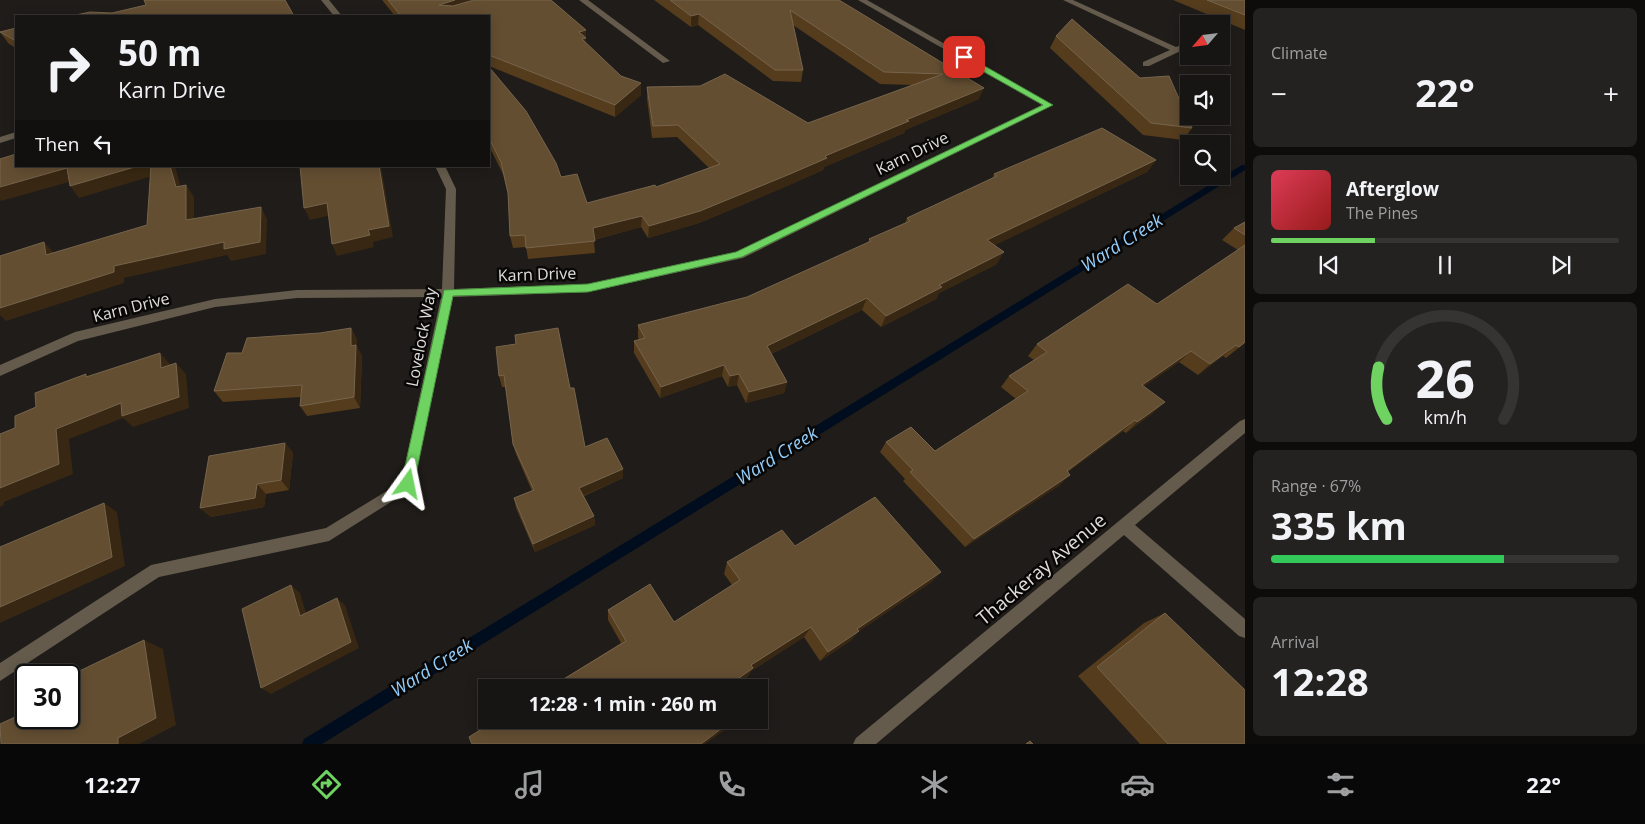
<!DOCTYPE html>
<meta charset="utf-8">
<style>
:root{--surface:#171513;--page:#242221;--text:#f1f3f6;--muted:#9e9fa0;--line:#363433;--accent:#6ed360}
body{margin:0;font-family:"Open Sans",sans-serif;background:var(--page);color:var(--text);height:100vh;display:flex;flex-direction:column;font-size:19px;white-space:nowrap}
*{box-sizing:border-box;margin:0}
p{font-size:16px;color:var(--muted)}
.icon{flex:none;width:28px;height:28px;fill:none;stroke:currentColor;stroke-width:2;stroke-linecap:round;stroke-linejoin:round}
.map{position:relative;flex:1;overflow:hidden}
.details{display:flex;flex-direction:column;gap:8px;padding:8px;background:#0d0c0a;width:400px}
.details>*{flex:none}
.top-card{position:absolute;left:15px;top:15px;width:475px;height:152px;border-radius:0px;box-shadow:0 2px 12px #0003,0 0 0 1px var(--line);background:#171513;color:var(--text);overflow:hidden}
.needle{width:32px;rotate:242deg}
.fabs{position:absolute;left:1180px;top:15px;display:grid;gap:10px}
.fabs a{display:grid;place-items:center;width:50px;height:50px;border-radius:0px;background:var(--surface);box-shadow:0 2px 12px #0003,0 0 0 1px var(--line);font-size:25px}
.speed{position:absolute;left:15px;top:664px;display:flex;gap:10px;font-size:25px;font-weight:700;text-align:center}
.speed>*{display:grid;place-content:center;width:65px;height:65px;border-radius:50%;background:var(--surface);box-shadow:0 2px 12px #0003,0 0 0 1px var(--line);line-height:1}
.speed .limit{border:2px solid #111;border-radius:8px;background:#fff;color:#111}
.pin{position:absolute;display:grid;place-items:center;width:42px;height:42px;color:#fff;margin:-21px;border-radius:10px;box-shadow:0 2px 8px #0006}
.me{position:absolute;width:55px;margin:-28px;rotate:12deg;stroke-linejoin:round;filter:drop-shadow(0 0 4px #0008)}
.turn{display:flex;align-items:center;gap:18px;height:105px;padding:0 20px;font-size:22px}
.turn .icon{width:65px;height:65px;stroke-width:2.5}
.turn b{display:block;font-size:35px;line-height:42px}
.then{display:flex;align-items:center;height:48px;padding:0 20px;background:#0003;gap:10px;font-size:19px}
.big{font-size:38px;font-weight:700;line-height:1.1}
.details .widget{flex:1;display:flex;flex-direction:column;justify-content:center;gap:8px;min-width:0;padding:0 18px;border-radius:8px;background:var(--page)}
.details .dial{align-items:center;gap:0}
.dial svg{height:130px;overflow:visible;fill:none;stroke:var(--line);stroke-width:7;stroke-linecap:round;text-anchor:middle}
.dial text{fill:var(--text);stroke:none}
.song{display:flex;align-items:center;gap:15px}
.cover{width:60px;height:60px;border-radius:8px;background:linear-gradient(135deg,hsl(350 70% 55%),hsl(0 70% 35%))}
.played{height:5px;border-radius:2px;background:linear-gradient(90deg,var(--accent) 30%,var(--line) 30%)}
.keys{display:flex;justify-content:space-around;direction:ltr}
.heat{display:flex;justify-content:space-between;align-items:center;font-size:28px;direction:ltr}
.charge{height:8px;border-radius:4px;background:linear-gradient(90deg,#34c759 67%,var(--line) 0)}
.trip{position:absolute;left:478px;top:679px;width:290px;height:50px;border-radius:0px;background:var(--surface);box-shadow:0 2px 12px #0003,0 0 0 1px var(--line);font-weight:700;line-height:50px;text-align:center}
.tab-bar{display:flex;height:80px;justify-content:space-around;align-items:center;background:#090808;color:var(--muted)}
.tab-bar .icon{width:35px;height:35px}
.tab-bar .active{color:var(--accent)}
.tab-bar b{font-size:22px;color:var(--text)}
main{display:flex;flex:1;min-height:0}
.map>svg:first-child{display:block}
</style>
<main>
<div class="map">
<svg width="1245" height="744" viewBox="0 0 1245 744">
<rect width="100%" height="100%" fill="#1f1c19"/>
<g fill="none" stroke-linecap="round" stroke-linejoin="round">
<path fill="#000d1e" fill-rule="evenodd" d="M 1242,165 L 1245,165 L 1245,170 L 322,744 L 302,744 L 304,739 Z"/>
<path fill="#645b4c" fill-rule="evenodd" d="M 408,478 L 413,480 L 415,484 L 413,488 L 329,541 L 159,577 L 0,681 L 0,663 L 151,565 L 326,528 Z"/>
<path fill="#645b4c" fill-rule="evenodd" d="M 321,0 L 329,0 L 342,16 L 334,16 Z
M 579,0 L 588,0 L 670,61 L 663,63 Z
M 858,0 L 867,0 L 1053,105 L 743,258 L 588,292 L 453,297 L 413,488 L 408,490 L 403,488 L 401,484 L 441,297 L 297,298 L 215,307 L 78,341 L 0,376 L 0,365 L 75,332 L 215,299 L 297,290 L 442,289 L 446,189 L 435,166 L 445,166 L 456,189 L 454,289 L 588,284 L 736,252 L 1042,105 Z
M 1063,0 L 1073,0 L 1176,47 L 1189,42 L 1189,47 L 1149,66 L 1143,66 L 1143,62 L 1170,50 Z
M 16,132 L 16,138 L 0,143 L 0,137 Z
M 1245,419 L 1245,433 L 1135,525 L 1245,619 L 1245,638 L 1239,636 L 1124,535 L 876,744 L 853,744 L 856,738 L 1240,421 Z"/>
</g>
<path fill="#543c1d" d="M 382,0 L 551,0 L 586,30 L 586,43 L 621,76 L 641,83 L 641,95 L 615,117 L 489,66 L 489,16 L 395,16 Z
M 654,0 L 839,0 L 979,99 L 905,130 L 904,133 L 824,167 L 823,170 L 787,186 L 699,223 L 648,238 L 641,227 L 594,240 L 595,253 L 528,259 L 526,247 L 513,248 L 510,236 L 509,198 L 503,174 L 489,146 L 489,67 L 561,177 L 587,203 L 656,187 L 709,168 L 677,137 L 652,138 L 647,99 L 647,87 L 808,123 L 913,85 L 880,84 L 793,25 L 803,70 L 801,82 L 773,81 L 698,25 L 691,27 Z
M 1173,0 L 1245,0 L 1245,30 Z
M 16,28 L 16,48 L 9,44 L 0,32 Z
M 1056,36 L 1140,78 L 1192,128 L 1183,140 L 1143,135 L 1050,48 Z
M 1156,160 L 1147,172 L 994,245 L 997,264 L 939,293 L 936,299 L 881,327 L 862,310 L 771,354 L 787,382 L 784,393 L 746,403 L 737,385 L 728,387 L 722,376 L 660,398 L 634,353 L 634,341 L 639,340 L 638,337 L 638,325 L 747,297 L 868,243 L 869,239 L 905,223 L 907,218 L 992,179 L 994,174 Z
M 1245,222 L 1245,343 L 1226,358 L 1223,356 L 1198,375 L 1179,362 L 1144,386 L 1153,413 L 1126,433 L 1123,431 L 1068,472 L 1060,485 L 965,547 L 903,481 L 905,479 L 880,452 L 886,442 L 935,451 L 1016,399 L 1001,387 L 1009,376 L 1034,360 L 1028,356 L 1037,344 L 1157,304 L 1238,250 L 1222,240 L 1234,228 Z
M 351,328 L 357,340 L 357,347 L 362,356 L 360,408 L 307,416 L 300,406 L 301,397 L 223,402 L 214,391 L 320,333 Z
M 496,347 L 570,388 L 585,447 L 623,478 L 584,496 L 594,516 L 595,525 L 535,552 L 516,508 L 514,498 L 532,491 L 516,454 L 513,444 L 506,387 L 502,387 L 499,376 Z
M 285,443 L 293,453 L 289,490 L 266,494 L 264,507 L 211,517 L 200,508 Z
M 795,546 L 941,572 L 930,583 L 859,631 L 850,641 L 820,661 L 804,637 L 751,671 L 748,676 L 732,688 L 549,688 L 621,643 L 608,620 L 608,610 L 674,622 L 732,585 L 724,574 L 727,562 Z
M 1165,613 L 1245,744 L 1140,744 L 1078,676 L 1144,623 Z"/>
<path fill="#382813" d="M 455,0 L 492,0 L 441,16 L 439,5 Z
M 699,14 L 698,25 L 691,27 L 691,16 Z
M 586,30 L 586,50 L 579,32 Z
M 641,83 L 641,95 L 615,117 L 615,105 Z
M 984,88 L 979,99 L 905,130 L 904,133 L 824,167 L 823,170 L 787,186 L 699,223 L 648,238 L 649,226 L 825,156 L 906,120 Z
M 1156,160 L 1147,172 L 981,252 L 987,240 Z
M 138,166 L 154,166 L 159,174 L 79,198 L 70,186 Z
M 170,166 L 175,166 L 184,199 L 176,187 Z
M 379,166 L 381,166 L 393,237 L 373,242 L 374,247 L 337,256 L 332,244 L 368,230 Z
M 67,168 L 76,180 L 1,201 L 0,200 L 0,187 Z
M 186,185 L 194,197 L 194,232 L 186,220 Z
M 327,203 L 332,215 L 310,220 L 304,208 Z
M 261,207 L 267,219 L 266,254 L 231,261 L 227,255 L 124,278 L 124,283 L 6,321 L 0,315 L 0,308 L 114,266 Z
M 642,216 L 641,227 L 593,240 L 593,228 Z
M 44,242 L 55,254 L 46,255 Z
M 1004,252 L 997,264 L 939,293 L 936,299 L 881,327 L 886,316 L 939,285 Z
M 867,298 L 862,310 L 764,357 L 767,346 Z
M 351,328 L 357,340 L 357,347 L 362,356 L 360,408 L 354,397 L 351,346 Z
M 1245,342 L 1245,343 L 1226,358 L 1239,347 Z
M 1236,345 L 1223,356 L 1198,375 L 1210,364 Z
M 1191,351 L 1179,362 L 1131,396 L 1142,385 Z
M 160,353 L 170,364 L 171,379 L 161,368 Z
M 176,363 L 186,374 L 189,408 L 133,427 L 123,418 L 69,439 L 73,474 L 4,502 L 4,505 L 0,507 L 0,488 L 56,429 Z
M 724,365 L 722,376 L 660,398 L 661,387 Z
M 739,374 L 737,385 L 728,387 L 730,376 Z
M 787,382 L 784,393 L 746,403 L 749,392 Z
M 1165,402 L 1153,413 L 1126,433 L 1137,422 Z
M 1135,420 L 1123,431 L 1056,481 L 1067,471 Z
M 285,443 L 293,453 L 289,490 L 281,480 Z
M 623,469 L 623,478 L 580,497 L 579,488 Z
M 1070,475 L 1060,485 L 965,547 L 974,539 Z
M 257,484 L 266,494 L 264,507 L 211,517 L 200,508 Z
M 104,503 L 117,512 L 125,566 L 0,623 L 0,607 Z
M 594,516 L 595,525 L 535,552 L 533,544 Z
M 941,572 L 930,583 L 851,637 L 859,631 L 850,641 L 820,661 L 828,652 L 857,629 Z
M 291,585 L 300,593 L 309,623 L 300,616 Z
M 337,598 L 345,605 L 359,648 L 271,694 L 261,688 Z
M 811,627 L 804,637 L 751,671 L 748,676 L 732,688 L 725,688 L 751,665 Z
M 144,640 L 163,649 L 176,725 L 139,744 L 118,744 L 118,738 Z
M 730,722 L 726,729 L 705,744 L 701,744 Z"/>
<path fill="#634e32" stroke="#76644c" d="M 144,0 L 285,0 L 294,16 L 71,16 L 90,12 L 112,13 L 146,5 Z
M 388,0 L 455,0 L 439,5 L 453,6 L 474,0 L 551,0 L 586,30 L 579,32 L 586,38 L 582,39 L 621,76 L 641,83 L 615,105 L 489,55 L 489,16 L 401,16 Z
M 670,0 L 839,0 L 984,88 L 906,120 L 909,121 L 825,156 L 827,158 L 790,174 L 700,211 L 649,226 L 642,216 L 593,228 L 595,241 L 526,248 L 525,235 L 510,236 L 508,193 L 501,162 L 489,138 L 489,67 L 526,111 L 556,163 L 561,177 L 577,174 L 587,203 L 655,185 L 656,187 L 720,164 L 678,125 L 653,126 L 647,87 L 700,86 L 725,74 L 808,123 L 943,74 L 884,72 L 790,10 L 803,70 L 775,70 L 699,14 L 691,16 Z
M 1207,0 L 1245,0 L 1245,15 Z
M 1072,19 L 1140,78 L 1169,76 L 1192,128 L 1151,123 L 1056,36 Z
M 16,28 L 16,41 L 0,32 Z
M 1102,128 L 1156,160 L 987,240 L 1004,252 L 939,285 L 942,287 L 886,316 L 867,298 L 767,346 L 787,382 L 749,392 L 739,374 L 730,376 L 724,365 L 661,387 L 634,341 L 645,338 L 638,325 L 747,297 L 871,241 L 869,239 L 910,221 L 907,218 L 997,176 L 994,174 Z
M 16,154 L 16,166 L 138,166 L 70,186 L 67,168 L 0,187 L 0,159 Z
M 151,166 L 170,166 L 176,187 L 186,185 L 186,220 L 261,207 L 260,242 L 224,249 L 224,242 L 114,266 L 114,272 L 0,308 L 0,256 L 44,242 L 46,255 L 147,225 Z
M 300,166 L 379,166 L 389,226 L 368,230 L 370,235 L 332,244 L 327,203 L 304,208 Z
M 1245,222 L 1245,235 L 1234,228 Z
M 1245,245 L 1245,342 L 1239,347 L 1236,345 L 1210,364 L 1191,351 L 1142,385 L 1165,402 L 1137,422 L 1135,420 L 1067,471 L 1070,475 L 974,539 L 910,472 L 913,470 L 886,442 L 911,427 L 935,451 L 1028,391 L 1009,376 L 1047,352 L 1037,344 L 1128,284 L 1157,304 Z
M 351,328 L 351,346 L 356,345 L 354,397 L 300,406 L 302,385 L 214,391 L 227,353 L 242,353 L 247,338 L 320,333 Z
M 558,328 L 570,388 L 574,388 L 585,447 L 607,438 L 623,469 L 579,488 L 594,516 L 533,544 L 514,498 L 534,490 L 513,444 L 504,375 L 499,376 L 496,347 L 516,344 L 515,335 Z
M 160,353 L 161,368 L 176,363 L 179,397 L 122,416 L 121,403 L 56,429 L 59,464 L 0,488 L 0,434 L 15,428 L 15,416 L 36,407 L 35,393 L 86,374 L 86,377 Z
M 285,443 L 281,480 L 257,484 L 255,498 L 200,508 L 209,456 Z
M 875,497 L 941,572 L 857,629 L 859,631 L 828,652 L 811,627 L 751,665 L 753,668 L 725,688 L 549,688 L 626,641 L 608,610 L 650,584 L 674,622 L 740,580 L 727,562 L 782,530 L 795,546 Z
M 104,503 L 112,557 L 0,607 L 0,547 Z
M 291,585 L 300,616 L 337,598 L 351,642 L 261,688 L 242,609 Z
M 1165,613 L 1245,690 L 1245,744 L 1168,744 L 1097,667 Z
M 144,640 L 156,718 L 118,738 L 118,744 L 1,744 L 0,724 L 26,712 L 26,718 L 69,718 L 69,676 Z
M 496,720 L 729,720 L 730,722 L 701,744 L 472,744 L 469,737 Z
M 1030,741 L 1033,744 L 1026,744 Z"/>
<path fill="#6ed360" stroke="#48893e" d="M 961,56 L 967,56 L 1053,105 L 742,257 L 588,292 L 453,296 L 414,484 L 412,488 L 403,488 L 401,484 L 444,290 L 588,284 L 736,252 L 1043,105 L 961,59 Z"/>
<g text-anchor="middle" stroke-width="5" stroke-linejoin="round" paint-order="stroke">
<g font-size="16" fill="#e0dedc" stroke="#080706">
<text transform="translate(912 153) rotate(-26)" y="6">Karn Drive</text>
<text transform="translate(537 274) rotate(-2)" y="6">Karn Drive</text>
<text transform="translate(131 307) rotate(-14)" y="6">Karn Drive</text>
<text transform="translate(421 337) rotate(-79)" y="6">Lovelock Way</text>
</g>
<g font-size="18" font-style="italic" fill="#93cdfb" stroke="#080706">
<text transform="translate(1122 243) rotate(-32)" y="6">Ward Creek</text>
<text transform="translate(777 456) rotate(-32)" y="6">Ward Creek</text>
<text transform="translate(432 668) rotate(-32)" y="6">Ward Creek</text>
</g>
<g font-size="19" fill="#e0dedc" stroke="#080706">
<text transform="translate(1041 569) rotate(-40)" y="7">Thackeray Avenue</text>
</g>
</g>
</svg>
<div class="fabs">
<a><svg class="needle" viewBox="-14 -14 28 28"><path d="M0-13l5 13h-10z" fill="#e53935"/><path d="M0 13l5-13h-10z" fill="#9e9fa0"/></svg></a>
<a><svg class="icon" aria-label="sound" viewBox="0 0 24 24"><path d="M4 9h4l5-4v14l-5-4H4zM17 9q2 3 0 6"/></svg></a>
<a><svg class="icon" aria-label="search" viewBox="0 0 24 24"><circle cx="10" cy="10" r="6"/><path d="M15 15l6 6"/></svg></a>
</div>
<div class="speed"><div class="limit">30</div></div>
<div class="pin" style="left:964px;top:57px;background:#d93025"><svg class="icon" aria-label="arrive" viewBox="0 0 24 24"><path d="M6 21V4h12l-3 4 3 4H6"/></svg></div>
<svg class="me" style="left:408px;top:484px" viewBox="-20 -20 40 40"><path d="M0-17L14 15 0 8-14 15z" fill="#6ed360" stroke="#fff" stroke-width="4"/></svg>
<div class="trip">12:28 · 1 min · 260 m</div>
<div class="top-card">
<div class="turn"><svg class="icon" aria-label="right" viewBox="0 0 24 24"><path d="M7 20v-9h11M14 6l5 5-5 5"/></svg><div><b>50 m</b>Karn Drive</div></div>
<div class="then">Then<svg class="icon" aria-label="left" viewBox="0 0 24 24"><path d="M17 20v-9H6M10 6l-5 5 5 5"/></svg></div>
</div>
</div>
<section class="details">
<div class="widget"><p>Climate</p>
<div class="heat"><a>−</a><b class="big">22°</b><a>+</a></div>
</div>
<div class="widget">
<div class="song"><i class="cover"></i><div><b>Afterglow</b><p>The Pines</p></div></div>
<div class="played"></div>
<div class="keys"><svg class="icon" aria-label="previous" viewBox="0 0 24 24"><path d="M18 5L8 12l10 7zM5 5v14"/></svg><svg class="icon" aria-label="pause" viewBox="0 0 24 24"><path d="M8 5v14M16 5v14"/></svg><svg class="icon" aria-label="next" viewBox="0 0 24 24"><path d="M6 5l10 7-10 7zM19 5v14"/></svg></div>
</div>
<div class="widget dial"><svg viewBox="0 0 100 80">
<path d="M14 69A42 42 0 1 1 86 69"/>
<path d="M14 69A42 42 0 0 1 9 37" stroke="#6ed360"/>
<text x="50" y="56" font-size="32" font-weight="700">26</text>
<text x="50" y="72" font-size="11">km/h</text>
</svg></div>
<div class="widget"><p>Range · 67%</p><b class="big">335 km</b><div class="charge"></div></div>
<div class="widget"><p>Arrival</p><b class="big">12:28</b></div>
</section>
</main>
<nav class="tab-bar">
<b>12:27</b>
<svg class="icon active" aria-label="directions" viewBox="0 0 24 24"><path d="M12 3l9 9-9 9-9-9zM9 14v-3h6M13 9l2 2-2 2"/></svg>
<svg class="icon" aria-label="music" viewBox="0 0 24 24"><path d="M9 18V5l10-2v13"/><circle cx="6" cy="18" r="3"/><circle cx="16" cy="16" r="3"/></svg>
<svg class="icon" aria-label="phone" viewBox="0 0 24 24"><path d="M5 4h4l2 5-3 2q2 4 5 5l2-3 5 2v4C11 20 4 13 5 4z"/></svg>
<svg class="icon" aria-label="climate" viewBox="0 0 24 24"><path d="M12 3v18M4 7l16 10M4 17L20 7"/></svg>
<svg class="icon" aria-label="car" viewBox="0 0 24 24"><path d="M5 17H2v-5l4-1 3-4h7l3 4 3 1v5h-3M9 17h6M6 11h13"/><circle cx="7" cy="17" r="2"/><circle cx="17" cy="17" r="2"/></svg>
<svg class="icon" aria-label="filters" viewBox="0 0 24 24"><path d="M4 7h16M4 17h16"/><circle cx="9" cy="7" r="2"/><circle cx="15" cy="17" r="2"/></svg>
<b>22°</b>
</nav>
